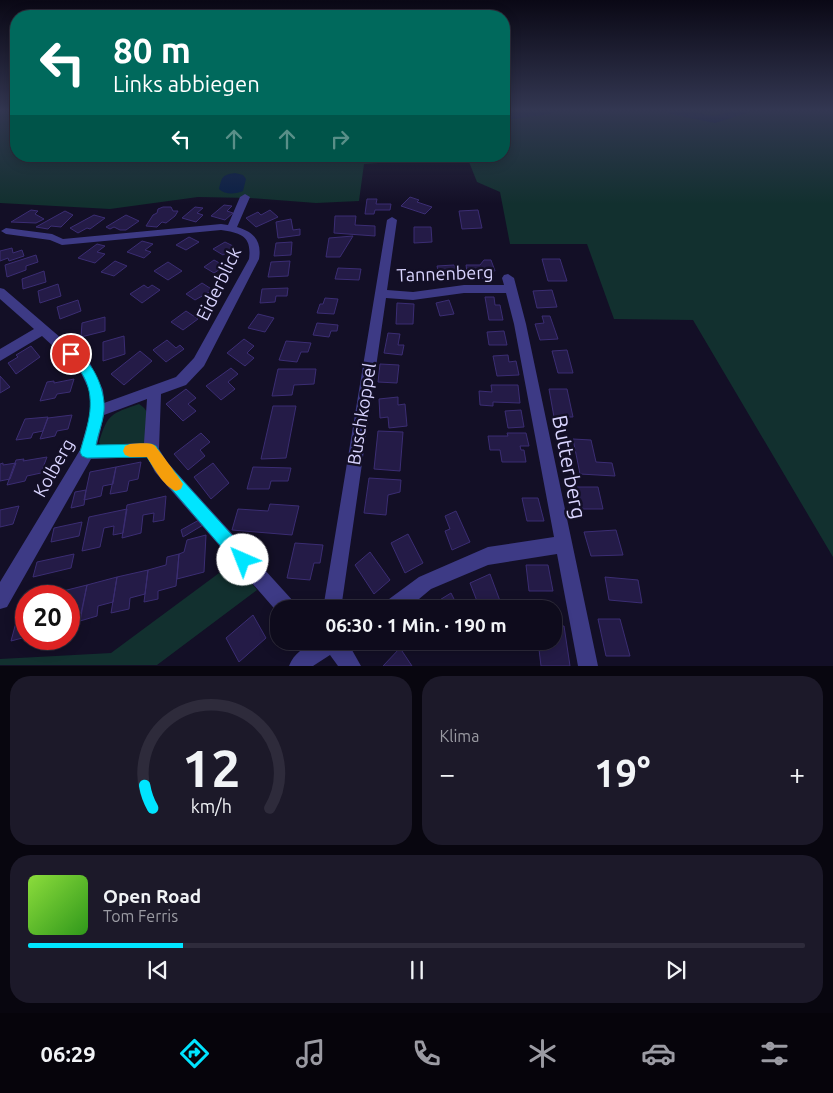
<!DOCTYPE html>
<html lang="de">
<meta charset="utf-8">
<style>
:root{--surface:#0e0b1c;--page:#1c1929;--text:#f1f3f6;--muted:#9b9ba3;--line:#2e2b3b;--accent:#00e5ff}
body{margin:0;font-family:Ubuntu,sans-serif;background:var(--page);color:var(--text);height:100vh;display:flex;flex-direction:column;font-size:19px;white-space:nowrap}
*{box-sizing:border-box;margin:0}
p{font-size:16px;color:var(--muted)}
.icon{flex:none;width:28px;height:28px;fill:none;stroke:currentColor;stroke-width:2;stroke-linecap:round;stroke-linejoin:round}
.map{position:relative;height:666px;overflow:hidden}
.sheet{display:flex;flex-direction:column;gap:10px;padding:10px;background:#08060f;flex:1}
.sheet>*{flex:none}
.banner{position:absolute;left:10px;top:10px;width:500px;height:152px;border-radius:20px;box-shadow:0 2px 12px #0003,0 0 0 1px var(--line);background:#00695c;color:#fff;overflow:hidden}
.speed{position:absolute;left:15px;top:585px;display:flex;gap:10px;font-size:25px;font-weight:700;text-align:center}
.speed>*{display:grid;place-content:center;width:65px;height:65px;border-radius:50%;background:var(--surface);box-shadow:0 2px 12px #0003,0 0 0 1px var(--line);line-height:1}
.speed .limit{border:8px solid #d22;background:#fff;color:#111}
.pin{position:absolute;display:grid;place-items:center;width:42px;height:42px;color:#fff;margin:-21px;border:2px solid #fff;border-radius:50%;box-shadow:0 1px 5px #0007}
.me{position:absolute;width:55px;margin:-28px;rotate:316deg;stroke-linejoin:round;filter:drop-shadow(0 0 4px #0008)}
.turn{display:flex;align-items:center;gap:18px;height:105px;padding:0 20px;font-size:22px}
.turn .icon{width:65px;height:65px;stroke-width:2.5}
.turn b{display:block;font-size:35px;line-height:42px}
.lanes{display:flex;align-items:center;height:48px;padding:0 20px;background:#0003;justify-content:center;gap:25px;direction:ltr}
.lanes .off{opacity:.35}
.big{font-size:38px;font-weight:700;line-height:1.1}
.sheet .widget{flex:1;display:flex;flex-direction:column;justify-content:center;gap:8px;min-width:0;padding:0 18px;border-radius:20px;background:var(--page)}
.sheet .dial{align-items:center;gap:0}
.dial svg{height:130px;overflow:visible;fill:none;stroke:var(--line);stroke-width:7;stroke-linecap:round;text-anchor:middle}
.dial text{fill:var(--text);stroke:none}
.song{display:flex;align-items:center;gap:15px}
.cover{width:60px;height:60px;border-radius:8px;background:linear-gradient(135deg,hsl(90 70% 55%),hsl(110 70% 35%))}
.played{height:5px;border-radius:2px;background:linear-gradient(90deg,var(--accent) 20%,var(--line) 20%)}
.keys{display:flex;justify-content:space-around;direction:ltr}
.heat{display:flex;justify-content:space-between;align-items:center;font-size:28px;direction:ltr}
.sheet .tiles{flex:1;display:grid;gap:10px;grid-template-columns:1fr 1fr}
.widget:last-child{grid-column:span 2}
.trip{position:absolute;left:270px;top:600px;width:292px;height:50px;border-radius:20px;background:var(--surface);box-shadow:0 2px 12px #0003,0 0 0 1px var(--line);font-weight:700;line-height:50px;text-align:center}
.dock{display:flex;height:80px;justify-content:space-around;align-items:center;background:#06040b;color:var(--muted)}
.dock .icon{width:35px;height:35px}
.dock .on{color:var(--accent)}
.dock b{font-size:22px;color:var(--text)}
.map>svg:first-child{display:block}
</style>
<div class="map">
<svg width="833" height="666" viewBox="0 0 833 666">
<rect width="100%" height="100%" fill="#130f26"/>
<path fill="#12302f" d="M 0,111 L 16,111 L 16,156 L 504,156 L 504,111 L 833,111 L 833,557 L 693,320 L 614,319 L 587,244 L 510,244 L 500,192 L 477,182 L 467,157 L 364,164 L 359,201 L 316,203 L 250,198 L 198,197 L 110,209 L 0,203 Z
M 139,404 C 153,412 149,428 148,442 L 143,447 L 101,446 L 99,442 C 108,413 111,414 139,404 Z
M 234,562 L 257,590 L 157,665 L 0,665 L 0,659 L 111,653 Z"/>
<path fill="#0a1f44" d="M 235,173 L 243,175 L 246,179 L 243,191 C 236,194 225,195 219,189 C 222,178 221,175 235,173 Z"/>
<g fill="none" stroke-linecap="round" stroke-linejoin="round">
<path fill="#0a1f44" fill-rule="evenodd" d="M 523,111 L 555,111 L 550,114 L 504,120 L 504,114 Z
M 666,111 L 688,111 L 714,116 L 731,111 L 748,111 L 747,113 L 715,123 L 671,114 Z"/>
</g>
<path fill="#241b47" stroke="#3b2d73" d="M 410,197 L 419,200 L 417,202 L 432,207 L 425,214 L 401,206 Z
M 367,199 L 377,199 L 376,204 L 391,204 L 390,210 L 375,210 L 374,214 L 365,214 Z
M 224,205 L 232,206 L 227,211 L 233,213 L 225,220 L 211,216 Z
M 163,207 L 171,207 L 173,211 L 178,211 L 175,216 L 166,223 L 162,222 L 157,227 L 146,226 L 153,215 L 157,213 L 158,209 Z
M 195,207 L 203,208 L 197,213 L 203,215 L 196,222 L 182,218 Z
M 31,210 L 38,211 L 35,214 L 44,219 L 36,223 L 11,222 Z
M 270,210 L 278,217 L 256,227 L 246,218 L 258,212 L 261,215 Z
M 478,210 L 482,228 L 462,229 L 459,211 Z
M 65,211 L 73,215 L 61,227 L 51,226 L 48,229 L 36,227 Z
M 94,215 L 105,218 L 90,229 L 87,228 L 78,233 L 70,228 Z
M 126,215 L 139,221 L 126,230 L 120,230 L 114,227 L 110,229 L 106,227 Z
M 335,216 L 356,216 L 355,225 L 375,226 L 375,236 L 334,233 Z
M 291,219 L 293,230 L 300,229 L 300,235 L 278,238 L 276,222 Z
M 414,227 L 431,227 L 432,242 L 414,243 Z
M 353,236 L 340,257 L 326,257 L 329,238 Z
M 189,237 L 199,242 L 186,250 L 176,245 Z
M 142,241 L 153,244 L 145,250 L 151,252 L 144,258 L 127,252 Z
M 225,242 L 235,247 L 223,255 L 213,249 Z
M 292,242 L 291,255 L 274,256 L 276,243 Z
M 97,244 L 105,246 L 97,252 L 105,254 L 95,263 L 78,258 Z
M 12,248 L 13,253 L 22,250 L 24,256 L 9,261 L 8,258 L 0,261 L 0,251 Z
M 36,255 L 38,262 L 26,266 L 26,270 L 7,277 L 5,265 Z
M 542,259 L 560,259 L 567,281 L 548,281 Z
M 214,260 L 225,266 L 214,273 L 204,267 Z
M 484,260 L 491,260 L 495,271 L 482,271 L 484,278 L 468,279 L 466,265 L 480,265 Z
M 115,261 L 127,266 L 114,276 L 101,272 Z
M 290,261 L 288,276 L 268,277 L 271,262 Z
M 168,262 L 182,271 L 168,280 L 154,271 Z
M 454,265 L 457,273 L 439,275 L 437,266 Z
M 338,268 L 361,269 L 359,280 L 335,279 Z
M 404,270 L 421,271 L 421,280 L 403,279 Z
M 44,271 L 46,282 L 23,289 L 22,279 Z
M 202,283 L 213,290 L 195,300 L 186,294 Z
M 58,284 L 61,296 L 40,303 L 38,291 Z
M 144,285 L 148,288 L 152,285 L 160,290 L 142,303 L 130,294 Z
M 288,288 L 287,296 L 276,296 L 275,302 L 260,303 L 262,289 Z
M 552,290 L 557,307 L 537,308 L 533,291 Z
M 485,297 L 494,297 L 495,305 L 500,305 L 503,320 L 489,320 Z
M 325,298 L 338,299 L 334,314 L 317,313 L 320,304 L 323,304 Z
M 78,300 L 81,311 L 60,319 L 57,307 Z
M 449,300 L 454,314 L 440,316 L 436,303 Z
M 397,303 L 414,304 L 413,324 L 396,324 Z
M 186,311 L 198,319 L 183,330 L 171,322 Z
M 258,314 L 274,318 L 265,332 L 248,328 Z
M 542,316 L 550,316 L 558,339 L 540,340 L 535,324 L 544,323 Z
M 105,317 L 105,331 L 81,337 L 82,323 Z
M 317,323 L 338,325 L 337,331 L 331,331 L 329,337 L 313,335 Z
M 504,331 L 507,345 L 489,345 L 487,332 Z
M 388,333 L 400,334 L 398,345 L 404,345 L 402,355 L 384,353 Z
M 124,336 L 125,354 L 103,361 L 103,342 Z
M 244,339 L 254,346 L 247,353 L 254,358 L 245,366 L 227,353 Z
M 167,340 L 176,348 L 180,345 L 184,349 L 166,362 L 153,350 Z
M 286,341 L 311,343 L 308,352 L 301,352 L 297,362 L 279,360 Z
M 31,346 L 40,357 L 16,374 L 8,363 L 18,357 L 16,355 Z
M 567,350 L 573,373 L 558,373 L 552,351 Z
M 140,351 L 152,361 L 124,385 L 111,374 Z
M 508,355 L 509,362 L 516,361 L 519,375 L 497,376 L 493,356 Z
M 380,364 L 399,365 L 397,383 L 378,382 Z
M 231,368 L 238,374 L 228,382 L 235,389 L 221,400 L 206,386 Z
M 278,369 L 316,369 L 314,384 L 294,385 L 292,395 L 272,396 Z
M 0,376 L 10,387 L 0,393 Z
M 74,379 L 70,392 L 57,394 L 55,398 L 40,401 L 47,382 L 54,381 L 54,383 Z
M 491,385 L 518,385 L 520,403 L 493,402 L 493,406 L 480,405 L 479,391 L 492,392 Z
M 186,389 L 196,398 L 188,404 L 196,411 L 183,421 L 166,404 Z
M 549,389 L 567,389 L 573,417 L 554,417 Z
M 398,397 L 398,405 L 405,404 L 407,426 L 389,428 L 388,417 L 380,418 L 379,399 Z
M 273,406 L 296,406 L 286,458 L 261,459 Z
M 521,410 L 524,427 L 508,428 L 505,411 Z
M 72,415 L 68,429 L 57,431 L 55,436 L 40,439 L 48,418 Z
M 48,417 L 43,431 L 33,433 L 31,438 L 16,440 L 25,419 Z
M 378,431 L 403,432 L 400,471 L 374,469 Z
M 201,433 L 210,442 L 200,450 L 205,456 L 188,470 L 174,454 Z
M 507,433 L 526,433 L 529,446 L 520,446 L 521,450 L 524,450 L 526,462 L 502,462 L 500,450 L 490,450 L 488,436 L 508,436 Z
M 573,439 L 591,440 L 596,462 L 612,463 L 615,476 L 580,474 Z
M 47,457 L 41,473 L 27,476 L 25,481 L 7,485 L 16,460 L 24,459 L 23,461 Z
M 141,462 L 138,479 L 129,481 L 127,491 L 110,494 L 116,467 Z
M 3,463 L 3,465 L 16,463 L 10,479 L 0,481 L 0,464 Z
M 213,463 L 229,483 L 211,499 L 194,477 Z
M 116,467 L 113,484 L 103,486 L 101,496 L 84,500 L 90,472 Z
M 253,467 L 291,468 L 288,481 L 271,481 L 269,489 L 247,489 Z
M 369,478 L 401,480 L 400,492 L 388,495 L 386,515 L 364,513 Z
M 577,487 L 598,487 L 603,509 L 582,509 Z
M 86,490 L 84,505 L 71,508 L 75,492 Z
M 166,496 L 164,520 L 153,522 L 154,513 L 143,515 L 141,533 L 122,538 L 127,505 Z
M 522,498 L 538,498 L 544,521 L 527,521 Z
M 270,504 L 299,506 L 292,535 L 232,530 L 238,509 L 268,511 Z
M 19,506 L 13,524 L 0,527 L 0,510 Z
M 127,509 L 123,533 L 113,535 L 114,526 L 104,528 L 100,547 L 82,551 L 89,517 Z
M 456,511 L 470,542 L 452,550 L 445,531 L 450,529 L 445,516 Z
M 199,520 L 203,525 L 183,537 L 181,530 Z
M 82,522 L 79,536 L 51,542 L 54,528 Z
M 616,530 L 623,555 L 591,556 L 584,532 Z
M 408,534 L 423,563 L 405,573 L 391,543 Z
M 206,535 L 204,572 L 177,579 L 179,554 L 184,552 L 187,540 Z
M 295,543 L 323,545 L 320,563 L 314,563 L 310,580 L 287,578 Z
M 370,552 L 390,580 L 374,594 L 355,565 Z
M 74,554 L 71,568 L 33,577 L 37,562 Z
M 179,554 L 176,586 L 158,591 L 158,599 L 144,602 L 148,570 L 166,565 L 167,557 Z
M 526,565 L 548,565 L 553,591 L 529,591 Z
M 148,570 L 145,594 L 130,598 L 129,609 L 111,613 L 117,577 Z
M 490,574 L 503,609 L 480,609 L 470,583 Z
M 117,577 L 113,602 L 98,606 L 97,616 L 80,621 L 87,585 Z
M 605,577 L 638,580 L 642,603 L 609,600 Z
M 87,585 L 81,613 L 69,616 L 69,596 L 54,596 L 55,593 Z
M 451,593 L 459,609 L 425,609 Z
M 26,600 L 26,637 L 11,641 L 18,615 L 23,614 Z
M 253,615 L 266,638 L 239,662 L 226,638 Z
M 598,619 L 620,619 L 630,656 L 606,656 Z
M 554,626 L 564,626 L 570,666 L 541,666 L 538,641 L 554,641 Z
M 400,648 L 412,666 L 383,666 Z"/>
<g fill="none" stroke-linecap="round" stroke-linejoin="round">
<path fill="#3d3a85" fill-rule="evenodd" d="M 245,194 L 250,197 L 237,227 C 254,232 262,241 259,259 L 204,366 L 186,385 L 161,394 L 159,449 L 167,462 L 294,602 L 296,609 L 279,609 L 279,614 L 155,472 L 147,457 L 91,459 L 7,607 L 0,609 L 0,582 L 80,450 L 91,411 L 89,390 L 80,371 L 42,336 L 0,361 L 0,349 L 34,329 L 0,299 L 0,288 L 4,289 L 90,363 L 103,390 L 104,403 L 176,377 L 194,358 L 249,259 C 252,236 241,233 221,230 L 62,245 L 50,240 L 6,234 L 1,231 L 6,228 L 52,234 L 63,239 L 221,224 L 228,225 L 240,197 ZM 147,399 L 144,443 L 97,445 L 104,415 Z
M 392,217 L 397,220 L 387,290 L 413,292 L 464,285 L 504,285 L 502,278 L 504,275 L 508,274 L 514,278 L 526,324 L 598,666 L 578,666 L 557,554 L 488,565 L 431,589 L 407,609 L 383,609 L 385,602 L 419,577 L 488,547 L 554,537 L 514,324 L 506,293 L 464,293 L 413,300 L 386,298 L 341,609 L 323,609 L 387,220 Z
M 315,641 L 361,641 L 358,648 L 352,650 L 361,666 L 338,666 L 330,655 L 313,666 L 289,666 C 294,653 304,648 315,641 Z"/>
</g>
<linearGradient id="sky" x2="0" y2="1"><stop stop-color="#0a0815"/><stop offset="0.54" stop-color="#333752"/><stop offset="1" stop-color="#333752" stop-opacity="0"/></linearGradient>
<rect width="833" height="204" fill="url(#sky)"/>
<path fill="#00e5ff" stroke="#0095a6" d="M 71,350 C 92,357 106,390 104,411 C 103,422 98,434 96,445 L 151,444 L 156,446 L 166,462 L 249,554 L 251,560 L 249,565 L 243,568 L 237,565 L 156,471 L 147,457 L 87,458 L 82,456 L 80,452 C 88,424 98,398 81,372 C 77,365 69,362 65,354 L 67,351 Z"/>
<path fill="#f59e0b" d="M 130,444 C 136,444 148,442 154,445 C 156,446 181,480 183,484 L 181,489 L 176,491 C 163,486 154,468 147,457 L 130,457 L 125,455 L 123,451 L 125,446 Z"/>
<g text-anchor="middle" stroke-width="5" stroke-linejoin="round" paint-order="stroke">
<g font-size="18" fill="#d9d4ff" stroke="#130f26">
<text transform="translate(445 274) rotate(-2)" y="6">Tannenberg</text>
<text transform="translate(219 284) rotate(-64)" y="6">Eiderblick</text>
<text transform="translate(362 414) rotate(-81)" y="6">Buschkoppel</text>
<text transform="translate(54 468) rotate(-61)" y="6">Kolberg</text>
</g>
<g font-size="21" fill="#d9d4ff" stroke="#130f26">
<text transform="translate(569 467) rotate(79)" y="7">Butterberg</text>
</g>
</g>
</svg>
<div class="speed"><div class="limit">20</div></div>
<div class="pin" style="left:71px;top:354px;background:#d93025"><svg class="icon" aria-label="arrive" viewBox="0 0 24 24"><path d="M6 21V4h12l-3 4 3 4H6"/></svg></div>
<svg class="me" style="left:243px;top:560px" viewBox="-20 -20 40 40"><circle r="19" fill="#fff"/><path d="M0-13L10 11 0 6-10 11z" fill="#00e5ff"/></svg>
<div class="trip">06:30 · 1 Min. · 190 m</div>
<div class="banner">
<div class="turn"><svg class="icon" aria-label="left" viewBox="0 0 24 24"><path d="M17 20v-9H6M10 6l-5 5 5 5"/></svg><div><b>80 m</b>Links abbiegen</div></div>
<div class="lanes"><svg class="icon" aria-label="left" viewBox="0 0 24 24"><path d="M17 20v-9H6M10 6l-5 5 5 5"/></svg><svg class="icon off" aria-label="ahead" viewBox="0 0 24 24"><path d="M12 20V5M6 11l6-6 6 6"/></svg><svg class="icon off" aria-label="ahead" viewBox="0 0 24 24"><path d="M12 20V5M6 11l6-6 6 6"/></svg><svg class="icon off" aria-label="right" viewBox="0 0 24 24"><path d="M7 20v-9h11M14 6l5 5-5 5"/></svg></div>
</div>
</div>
<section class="sheet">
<div class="tiles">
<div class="widget dial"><svg viewBox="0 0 100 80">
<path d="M14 69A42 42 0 1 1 86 69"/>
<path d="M14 69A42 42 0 0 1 9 55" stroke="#00e5ff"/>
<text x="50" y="56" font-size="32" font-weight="700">12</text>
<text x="50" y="72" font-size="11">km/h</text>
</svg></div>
<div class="widget"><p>Klima</p>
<div class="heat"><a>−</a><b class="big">19°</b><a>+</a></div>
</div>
<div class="widget">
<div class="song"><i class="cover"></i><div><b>Open Road</b><p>Tom Ferris</p></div></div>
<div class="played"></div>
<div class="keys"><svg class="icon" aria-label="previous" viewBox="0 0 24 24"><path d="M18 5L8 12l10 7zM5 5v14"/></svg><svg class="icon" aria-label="pause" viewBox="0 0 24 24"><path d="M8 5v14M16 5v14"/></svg><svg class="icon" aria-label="next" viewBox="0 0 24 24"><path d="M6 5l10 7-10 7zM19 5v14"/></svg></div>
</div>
</div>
</section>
<nav class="dock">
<b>06:29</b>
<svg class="icon on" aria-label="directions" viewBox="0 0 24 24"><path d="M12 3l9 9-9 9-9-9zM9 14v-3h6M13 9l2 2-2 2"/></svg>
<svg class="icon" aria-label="music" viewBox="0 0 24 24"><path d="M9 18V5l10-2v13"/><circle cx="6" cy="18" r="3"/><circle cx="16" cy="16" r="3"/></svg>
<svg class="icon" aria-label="phone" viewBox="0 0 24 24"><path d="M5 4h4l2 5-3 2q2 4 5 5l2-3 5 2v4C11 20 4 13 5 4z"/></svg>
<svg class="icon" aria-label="climate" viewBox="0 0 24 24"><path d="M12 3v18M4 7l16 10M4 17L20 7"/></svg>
<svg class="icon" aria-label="car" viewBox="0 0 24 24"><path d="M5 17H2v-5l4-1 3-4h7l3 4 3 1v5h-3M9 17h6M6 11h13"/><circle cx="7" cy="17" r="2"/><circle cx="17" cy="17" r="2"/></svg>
<svg class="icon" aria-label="filters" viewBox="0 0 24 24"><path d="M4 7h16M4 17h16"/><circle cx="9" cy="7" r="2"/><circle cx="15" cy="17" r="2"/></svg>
</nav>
